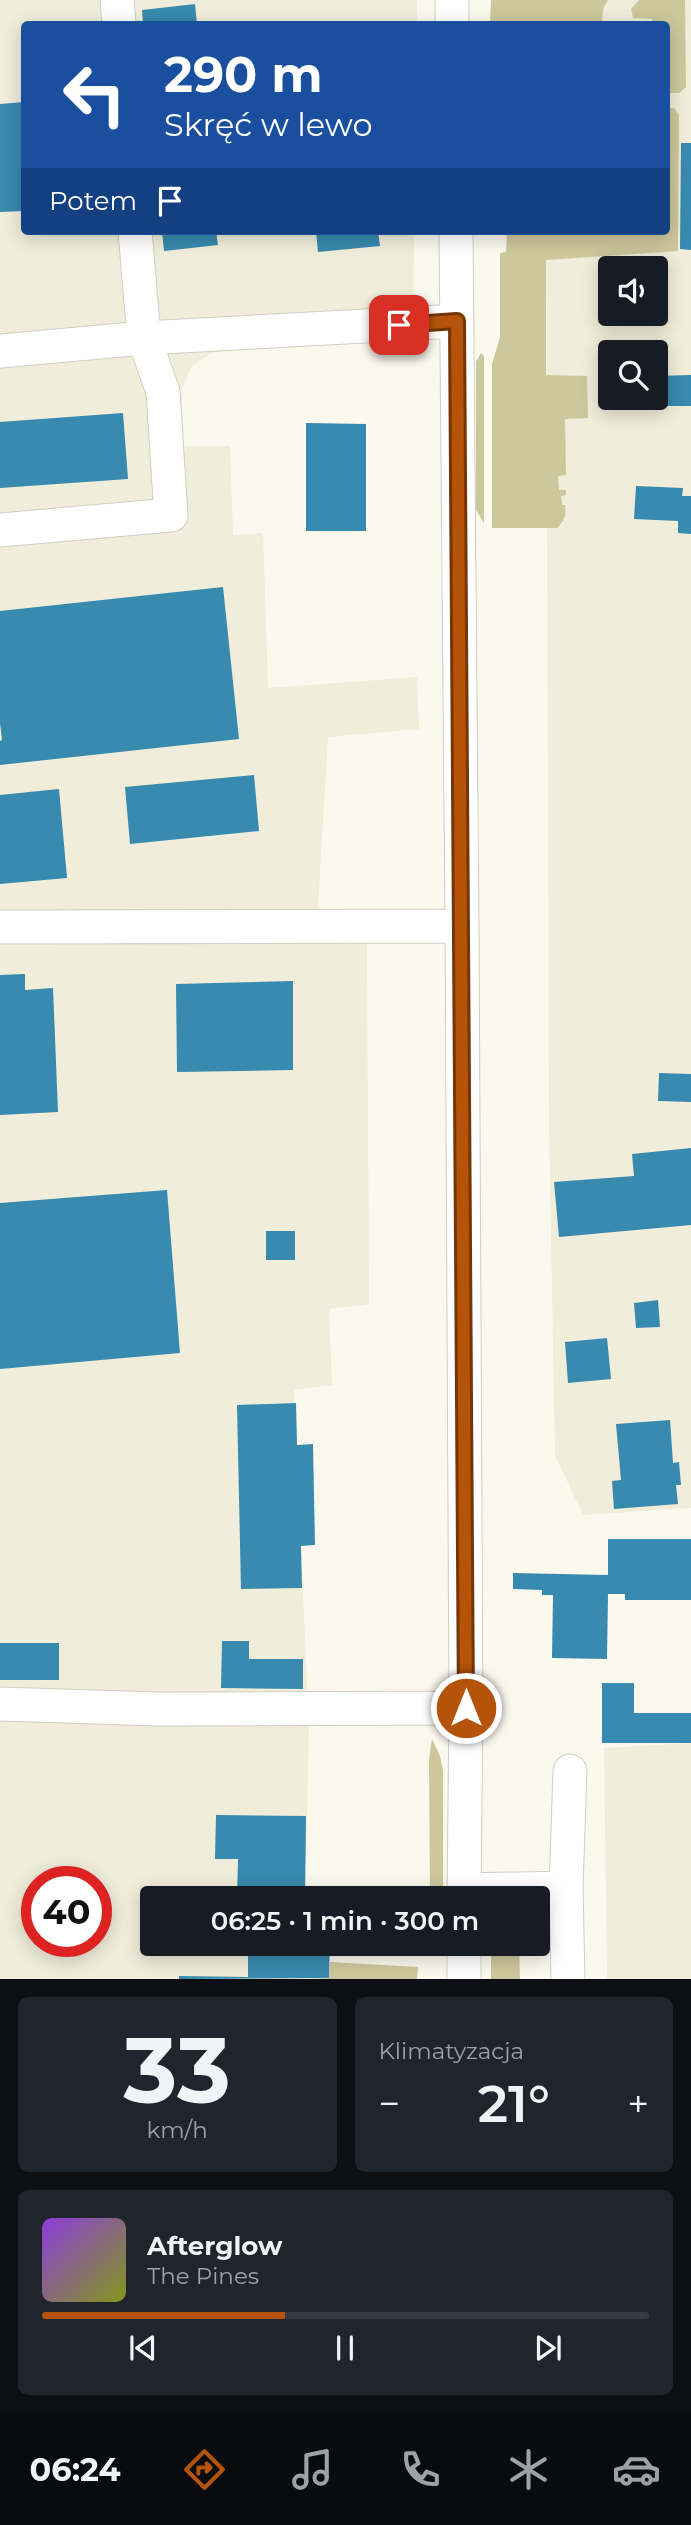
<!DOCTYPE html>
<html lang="pl">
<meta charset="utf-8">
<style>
:root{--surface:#171b24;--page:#20242c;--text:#f1f3f6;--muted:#9ea1a6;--line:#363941;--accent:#b45309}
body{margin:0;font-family:Montserrat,sans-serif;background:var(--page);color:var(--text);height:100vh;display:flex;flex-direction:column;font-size:26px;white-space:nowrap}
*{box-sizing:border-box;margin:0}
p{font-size:23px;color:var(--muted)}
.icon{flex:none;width:38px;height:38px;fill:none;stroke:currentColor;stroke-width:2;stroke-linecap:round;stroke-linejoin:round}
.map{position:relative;height:1979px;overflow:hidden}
.side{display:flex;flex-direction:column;gap:18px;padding:18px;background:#0d0f14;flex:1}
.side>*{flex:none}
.guide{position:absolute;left:21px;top:21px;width:649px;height:214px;border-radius:7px;box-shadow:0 4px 18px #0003;background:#1a4fa0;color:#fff;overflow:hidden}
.fabs{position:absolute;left:598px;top:256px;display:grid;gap:14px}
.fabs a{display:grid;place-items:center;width:70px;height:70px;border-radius:7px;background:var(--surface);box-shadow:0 4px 18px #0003;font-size:35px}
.speed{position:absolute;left:21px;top:1866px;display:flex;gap:14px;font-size:35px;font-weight:700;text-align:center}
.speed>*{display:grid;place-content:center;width:91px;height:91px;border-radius:50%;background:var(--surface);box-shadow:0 4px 18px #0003;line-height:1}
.speed .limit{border:10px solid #d22;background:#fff;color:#111}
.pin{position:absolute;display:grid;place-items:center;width:60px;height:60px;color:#fff;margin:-30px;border-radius:14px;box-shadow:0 4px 10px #0006}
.me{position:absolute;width:77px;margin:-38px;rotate:0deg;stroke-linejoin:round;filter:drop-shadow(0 0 5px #0008)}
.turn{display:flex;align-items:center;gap:24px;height:147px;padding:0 28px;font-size:32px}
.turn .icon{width:91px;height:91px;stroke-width:2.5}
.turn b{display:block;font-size:49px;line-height:60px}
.then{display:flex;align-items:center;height:66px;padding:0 28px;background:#0003;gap:14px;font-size:26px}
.big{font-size:52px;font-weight:600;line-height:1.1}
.side .widget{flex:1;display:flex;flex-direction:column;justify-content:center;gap:10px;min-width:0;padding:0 24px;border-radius:10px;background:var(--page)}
.side .dial{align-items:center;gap:0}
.dial b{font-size:91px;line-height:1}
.song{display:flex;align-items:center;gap:21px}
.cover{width:84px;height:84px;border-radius:10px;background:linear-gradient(135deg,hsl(270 70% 55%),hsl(70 70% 35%))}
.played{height:7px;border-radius:4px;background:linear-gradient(90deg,var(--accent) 40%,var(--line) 40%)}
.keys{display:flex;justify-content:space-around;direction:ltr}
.heat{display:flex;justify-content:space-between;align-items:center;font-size:38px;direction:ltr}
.side .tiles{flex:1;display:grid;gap:18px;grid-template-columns:1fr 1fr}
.widget:last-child{grid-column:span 2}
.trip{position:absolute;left:140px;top:1886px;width:410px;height:70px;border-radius:7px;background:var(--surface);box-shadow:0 4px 18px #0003;font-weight:600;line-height:70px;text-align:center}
.tab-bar{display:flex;height:112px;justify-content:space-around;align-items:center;background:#090b0e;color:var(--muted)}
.tab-bar .icon{width:49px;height:49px}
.tab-bar .current{color:var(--accent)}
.tab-bar b{font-size:32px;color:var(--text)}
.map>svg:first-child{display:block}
</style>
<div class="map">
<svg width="691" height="1979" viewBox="0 0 691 1979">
<rect width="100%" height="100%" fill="#fbf9ee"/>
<path fill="#f0edda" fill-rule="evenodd" d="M 0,0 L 417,0 L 417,24 L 24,24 L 24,231 L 414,231 L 413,337 L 237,347 L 212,353 L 192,366 L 182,389 L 183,446 L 230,446 L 233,535 L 263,533 L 268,688 L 417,677 L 419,729 L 328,737 L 316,939 L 367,941 L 369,1304 L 329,1309 L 332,1385 L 294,1390 L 309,1729 L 305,1899 L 152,1899 L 152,1944 L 304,1944 L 303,1979 L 0,1979 ZM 37,1881 L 96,1881 L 96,1941 L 37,1941 Z
M 545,0 L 691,0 L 691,1508 L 583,1515 L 555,1455 L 549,1122 L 546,231 L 667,231 L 667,24 L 545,24 ZM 611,268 L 656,268 L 656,313 L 611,313 ZM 611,352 L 656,352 L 656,397 L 611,397 Z
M 691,1743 L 691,1979 L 607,1979 L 604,1748 Z"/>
<path fill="#cdc79c" d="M 491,0 L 608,0 L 603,9 L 602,24 L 490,24 Z
M 639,0 L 685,0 L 686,87 L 679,93 L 667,93 L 667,24 L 653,24 L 652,19 L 633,18 L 631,9 Z
M 667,108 L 674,108 L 679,115 L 678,251 L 546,260 L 546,375 L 587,376 L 588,418 L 565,419 L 566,475 L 558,476 L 559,490 L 566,490 L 566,495 L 561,496 L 562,505 L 565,505 C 566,515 565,520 557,528 L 492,528 L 492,364 L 500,337 L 500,253 L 506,252 L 507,231 L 667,231 Z
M 481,353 L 484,356 L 484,523 L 476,510 L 476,362 Z
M 432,1739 L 440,1756 L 443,1771 L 443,1899 L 430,1899 L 429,1759 Z
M 491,1944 L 519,1944 L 520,1979 L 491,1979 Z
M 330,1962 L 418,1967 L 417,1979 L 308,1979 L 329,1978 Z"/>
<path fill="#388aae" d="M 195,4 L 197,24 L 143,24 L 142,10 Z
M 24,102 L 24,211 L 0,212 L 0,104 Z
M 681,143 L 691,143 L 691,250 L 680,249 Z
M 162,231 L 216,231 L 218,245 L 164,251 Z
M 316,231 L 378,231 L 380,246 L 318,252 Z
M 691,375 L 691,406 L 607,406 L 606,376 L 611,376 L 611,397 L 656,397 L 656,376 Z
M 123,413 L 128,479 L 0,488 L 0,422 Z
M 306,423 L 366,424 L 366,531 L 306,531 Z
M 636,486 L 683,488 L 682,496 L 691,496 L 691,534 L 678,533 L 678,521 L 634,519 Z
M 223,587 L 239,739 L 0,765 L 0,741 L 2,740 L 0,723 L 0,611 Z
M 254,775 L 259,831 L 130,844 L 125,787 Z
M 59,789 L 67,878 L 0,884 L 0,795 Z
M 25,974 L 25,990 L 53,988 L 58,1112 L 0,1115 L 0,975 Z
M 293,981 L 293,1070 L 177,1072 L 176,984 Z
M 659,1073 L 691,1074 L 691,1102 L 658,1101 Z
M 691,1148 L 691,1225 L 559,1237 L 554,1182 L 634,1176 L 632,1154 Z
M 167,1190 L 180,1353 L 0,1369 L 0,1203 Z
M 266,1231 L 295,1231 L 295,1260 L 266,1260 Z
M 658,1300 L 660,1327 L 636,1328 L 634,1303 Z
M 607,1338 L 611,1379 L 568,1383 L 565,1342 Z
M 296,1403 L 297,1445 L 313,1444 L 315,1545 L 301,1546 L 302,1588 L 241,1589 L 237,1405 Z
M 670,1420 L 673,1463 L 679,1462 L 681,1485 L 676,1485 L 678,1504 L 614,1509 L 612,1481 L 621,1480 L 616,1424 Z
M 608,1539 L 691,1539 L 691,1600 L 625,1600 L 625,1594 L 608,1594 L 607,1659 L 552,1658 L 553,1595 L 542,1595 L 542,1590 L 513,1589 L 513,1573 L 608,1575 Z
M 222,1641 L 249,1641 L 249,1659 L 303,1659 L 303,1689 L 221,1688 Z
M 0,1643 L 59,1643 L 59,1680 L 0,1680 Z
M 602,1683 L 634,1683 L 634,1713 L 691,1713 L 691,1743 L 602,1743 Z
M 216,1815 L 306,1816 L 305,1899 L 237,1899 L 238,1859 L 215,1859 Z
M 248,1944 L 330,1944 L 329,1978 L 179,1979 L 179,1976 L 248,1977 Z"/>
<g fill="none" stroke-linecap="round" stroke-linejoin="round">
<g stroke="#cfcec3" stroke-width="35">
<path id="minor" d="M 117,0 L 119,24
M 452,0 L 452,24
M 135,231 L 144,338 L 457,321
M 456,231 L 462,926 L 466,1708 L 464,1899
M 0,351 L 144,338 L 163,392 L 171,515 L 0,530
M 0,927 L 462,926
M 0,1704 L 157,1709 L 466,1708
M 566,1888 L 570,1771
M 464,1890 L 566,1888 L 568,1979
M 464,1979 L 464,1944"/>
</g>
<use href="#minor" stroke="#fff" stroke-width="33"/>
</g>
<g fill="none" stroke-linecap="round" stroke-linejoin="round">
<g stroke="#753606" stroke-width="18">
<path id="route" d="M 399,325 L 457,321 L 466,1708"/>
</g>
<use href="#route" stroke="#b45309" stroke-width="12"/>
</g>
</svg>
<div class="fabs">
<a><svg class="icon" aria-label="sound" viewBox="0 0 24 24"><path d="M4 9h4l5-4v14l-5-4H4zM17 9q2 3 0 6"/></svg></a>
<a><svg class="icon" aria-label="search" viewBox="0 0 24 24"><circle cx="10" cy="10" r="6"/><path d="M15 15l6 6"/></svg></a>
</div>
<div class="speed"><div class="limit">40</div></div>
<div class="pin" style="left:399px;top:325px;background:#d93025"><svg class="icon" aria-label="arrive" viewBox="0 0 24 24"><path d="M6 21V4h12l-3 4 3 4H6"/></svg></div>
<svg class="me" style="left:466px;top:1708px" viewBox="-20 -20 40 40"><circle r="17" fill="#b45309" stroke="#fff" stroke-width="3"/><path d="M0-11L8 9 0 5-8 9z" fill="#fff"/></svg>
<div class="trip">06:25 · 1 min · 300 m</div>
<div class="guide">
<div class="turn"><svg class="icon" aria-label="left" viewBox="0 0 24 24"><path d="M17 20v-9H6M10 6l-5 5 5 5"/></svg><div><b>290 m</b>Skręć w lewo</div></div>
<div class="then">Potem<svg class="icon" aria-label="arrive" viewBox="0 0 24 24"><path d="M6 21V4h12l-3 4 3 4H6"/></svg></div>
</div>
</div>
<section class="side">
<div class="tiles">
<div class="widget dial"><b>33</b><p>km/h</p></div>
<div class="widget"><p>Klimatyzacja</p>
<div class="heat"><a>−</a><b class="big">21°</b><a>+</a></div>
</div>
<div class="widget">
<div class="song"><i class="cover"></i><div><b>Afterglow</b><p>The Pines</p></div></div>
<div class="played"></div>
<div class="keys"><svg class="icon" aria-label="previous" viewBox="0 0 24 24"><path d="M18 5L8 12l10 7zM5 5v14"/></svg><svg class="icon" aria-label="pause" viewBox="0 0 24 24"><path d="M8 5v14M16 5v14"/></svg><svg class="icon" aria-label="next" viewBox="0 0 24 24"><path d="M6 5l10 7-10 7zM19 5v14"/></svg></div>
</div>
</div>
</section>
<nav class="tab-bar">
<b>06:24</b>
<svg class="icon current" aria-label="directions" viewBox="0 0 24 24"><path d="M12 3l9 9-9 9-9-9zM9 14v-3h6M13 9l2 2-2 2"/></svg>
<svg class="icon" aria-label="music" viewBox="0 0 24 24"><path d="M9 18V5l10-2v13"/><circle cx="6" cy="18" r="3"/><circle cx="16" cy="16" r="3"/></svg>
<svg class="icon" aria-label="phone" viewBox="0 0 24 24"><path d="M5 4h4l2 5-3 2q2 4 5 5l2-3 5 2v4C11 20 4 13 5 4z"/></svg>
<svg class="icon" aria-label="climate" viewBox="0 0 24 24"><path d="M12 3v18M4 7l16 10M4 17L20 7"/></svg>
<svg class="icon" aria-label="car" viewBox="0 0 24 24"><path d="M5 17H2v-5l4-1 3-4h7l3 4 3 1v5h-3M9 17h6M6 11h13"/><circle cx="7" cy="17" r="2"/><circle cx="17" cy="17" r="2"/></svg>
</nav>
